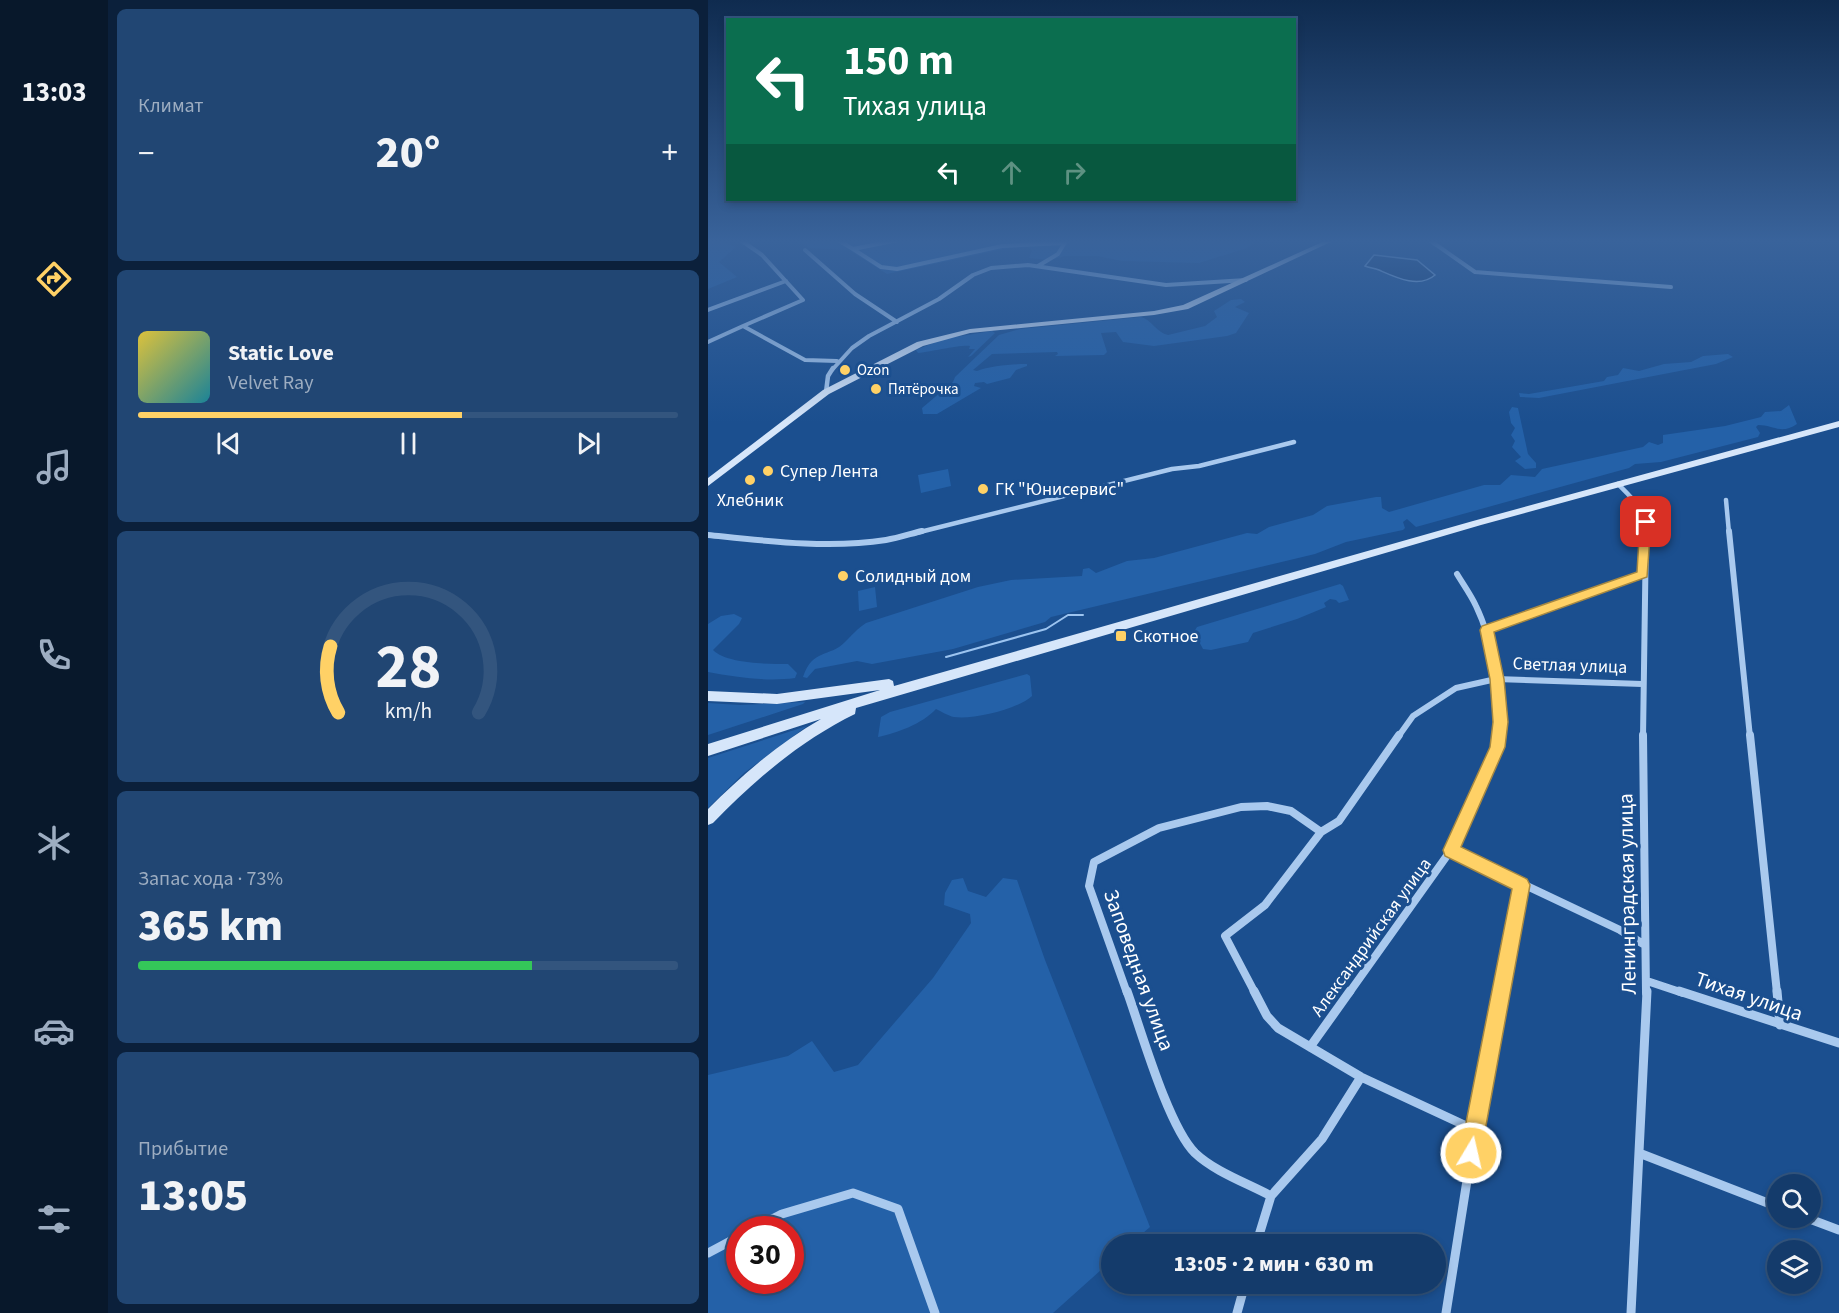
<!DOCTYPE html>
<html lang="ru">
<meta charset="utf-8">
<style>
:root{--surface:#143b6b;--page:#214673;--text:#f1f3f6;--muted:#9dadc1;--line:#33557e;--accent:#ffd166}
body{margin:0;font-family:"Source Sans 3",sans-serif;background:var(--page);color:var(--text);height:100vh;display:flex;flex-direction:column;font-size:22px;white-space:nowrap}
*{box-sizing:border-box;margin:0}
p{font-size:20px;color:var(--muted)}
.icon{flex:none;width:33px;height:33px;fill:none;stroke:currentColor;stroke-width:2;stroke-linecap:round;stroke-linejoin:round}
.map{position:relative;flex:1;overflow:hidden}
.sheet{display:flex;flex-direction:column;gap:9px;padding:9px;background:#0b203b;width:600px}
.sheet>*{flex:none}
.top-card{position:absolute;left:18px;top:18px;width:570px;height:183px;border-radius:0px;box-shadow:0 3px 9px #0003,0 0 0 2px var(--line);background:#0b6e4f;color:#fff;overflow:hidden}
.tools{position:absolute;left:1059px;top:1174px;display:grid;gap:12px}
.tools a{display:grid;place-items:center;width:54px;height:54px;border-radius:50%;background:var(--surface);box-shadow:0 3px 9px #0003,0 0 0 2px var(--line);font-size:30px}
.speed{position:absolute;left:18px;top:1216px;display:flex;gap:12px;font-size:30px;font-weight:700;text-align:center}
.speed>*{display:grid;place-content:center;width:78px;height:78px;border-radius:50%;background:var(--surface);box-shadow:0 3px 9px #0003,0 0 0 2px var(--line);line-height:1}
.speed .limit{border:9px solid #d22;background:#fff;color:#111}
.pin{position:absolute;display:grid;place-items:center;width:51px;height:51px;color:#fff;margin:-26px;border-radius:12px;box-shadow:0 3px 9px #0006}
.me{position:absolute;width:66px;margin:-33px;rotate:9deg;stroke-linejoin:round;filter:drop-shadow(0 0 4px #0008)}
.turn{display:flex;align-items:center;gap:21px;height:126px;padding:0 18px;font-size:27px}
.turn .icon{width:78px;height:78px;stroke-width:2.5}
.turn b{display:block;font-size:42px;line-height:51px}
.lanes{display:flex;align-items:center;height:57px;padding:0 18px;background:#0003;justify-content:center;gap:30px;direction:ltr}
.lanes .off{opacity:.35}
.big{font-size:45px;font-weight:800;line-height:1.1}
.sheet .tile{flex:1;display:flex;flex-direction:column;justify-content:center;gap:9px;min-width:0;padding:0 21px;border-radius:9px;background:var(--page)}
.sheet .dial{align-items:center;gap:0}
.dial svg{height:156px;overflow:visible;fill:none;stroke:var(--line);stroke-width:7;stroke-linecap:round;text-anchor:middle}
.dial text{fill:var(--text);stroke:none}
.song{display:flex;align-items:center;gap:18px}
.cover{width:72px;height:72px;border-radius:9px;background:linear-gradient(135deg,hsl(50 70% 55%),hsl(190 70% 35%))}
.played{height:6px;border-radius:3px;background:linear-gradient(90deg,var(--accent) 60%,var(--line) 60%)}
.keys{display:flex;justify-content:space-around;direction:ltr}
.heat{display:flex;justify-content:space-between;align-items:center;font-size:33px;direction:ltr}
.charge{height:9px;border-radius:4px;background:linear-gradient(90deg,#34c759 73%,var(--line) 0)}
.trip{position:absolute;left:393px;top:1234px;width:345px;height:60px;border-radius:30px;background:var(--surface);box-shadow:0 3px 9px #0003,0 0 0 2px var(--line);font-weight:800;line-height:60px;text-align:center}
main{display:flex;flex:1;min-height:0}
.dock{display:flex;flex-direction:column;width:108px;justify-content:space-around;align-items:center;background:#08182b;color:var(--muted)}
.dock .icon{width:42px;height:42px}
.dock .active{color:var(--accent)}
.dock b{font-size:27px;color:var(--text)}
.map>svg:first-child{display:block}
</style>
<main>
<nav class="dock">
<b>13:03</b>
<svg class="icon active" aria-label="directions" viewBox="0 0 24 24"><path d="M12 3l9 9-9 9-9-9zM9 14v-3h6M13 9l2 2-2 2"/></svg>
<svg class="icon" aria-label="music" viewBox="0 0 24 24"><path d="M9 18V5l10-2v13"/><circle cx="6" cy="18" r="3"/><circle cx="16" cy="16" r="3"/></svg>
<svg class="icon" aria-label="phone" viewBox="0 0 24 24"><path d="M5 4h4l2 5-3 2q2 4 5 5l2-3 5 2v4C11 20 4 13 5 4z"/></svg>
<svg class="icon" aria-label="climate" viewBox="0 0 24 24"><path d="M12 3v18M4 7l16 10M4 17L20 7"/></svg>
<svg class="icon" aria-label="car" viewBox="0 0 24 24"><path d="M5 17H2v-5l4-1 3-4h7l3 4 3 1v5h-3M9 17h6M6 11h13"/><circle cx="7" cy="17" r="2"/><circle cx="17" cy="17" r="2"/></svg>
<svg class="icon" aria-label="filters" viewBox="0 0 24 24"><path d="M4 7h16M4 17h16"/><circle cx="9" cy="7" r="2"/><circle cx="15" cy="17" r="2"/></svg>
</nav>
<section class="sheet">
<div class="tile"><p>Климат</p>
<div class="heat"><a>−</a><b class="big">20°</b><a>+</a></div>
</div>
<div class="tile">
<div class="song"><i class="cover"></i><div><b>Static Love</b><p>Velvet Ray</p></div></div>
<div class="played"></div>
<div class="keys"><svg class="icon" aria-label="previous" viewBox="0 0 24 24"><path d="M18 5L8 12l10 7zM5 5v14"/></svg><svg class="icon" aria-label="pause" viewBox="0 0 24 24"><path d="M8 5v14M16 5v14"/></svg><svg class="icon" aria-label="next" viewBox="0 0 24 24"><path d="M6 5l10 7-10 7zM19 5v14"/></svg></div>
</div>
<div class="tile dial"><svg viewBox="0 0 100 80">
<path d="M14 69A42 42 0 1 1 86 69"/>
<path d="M14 69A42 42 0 0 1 10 35" stroke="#ffd166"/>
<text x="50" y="56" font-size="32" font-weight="700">28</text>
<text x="50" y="72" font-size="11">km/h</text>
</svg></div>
<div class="tile"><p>Запас хода · 73%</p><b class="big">365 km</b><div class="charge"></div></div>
<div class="tile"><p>Прибытие</p><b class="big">13:05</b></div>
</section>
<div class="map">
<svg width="1131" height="1313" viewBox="0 0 1131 1313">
<rect width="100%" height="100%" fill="#1b4f8f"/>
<path fill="#2461a8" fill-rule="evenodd" d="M 4,239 L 10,239 L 28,247 L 11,262 L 29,277 L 0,289 L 0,242 Z
M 90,239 L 556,239 L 544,243 L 539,248 L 491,263 L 414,261 L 389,256 L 357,256 L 342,260 L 321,258 L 324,250 L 320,247 L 301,248 L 179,274 L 141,250 L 101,248 Z
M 533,299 L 537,302 L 527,307 L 541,313 L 528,333 L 519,336 L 446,346 L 415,342 L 408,332 L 393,333 L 399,352 L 396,355 L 347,356 L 350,354 L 349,352 L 284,354 L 265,370 L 269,371 C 282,366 304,364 319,364 L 319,366 L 308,370 L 302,378 L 279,384 L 276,382 L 267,383 L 266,386 L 273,388 L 229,414 L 215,414 L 214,408 L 245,382 L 247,377 L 291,335 L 312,329 L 433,317 C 444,320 449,333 460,335 L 497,326 L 509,317 L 506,311 L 523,300 Z
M 284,331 L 287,333 L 263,356 L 260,357 L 267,349 L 261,349 L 262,346 C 255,344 221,352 210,353 L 208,350 L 235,339 Z
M 1020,354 L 1025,357 L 1008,364 L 831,398 L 812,397 L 811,393 L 821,394 L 896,381 L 899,377 L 910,375 L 915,368 L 931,371 L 956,364 L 983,362 L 995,356 Z
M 1081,405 L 1089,424 C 1073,435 1066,425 1050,425 L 1048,427 L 1052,433 L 1050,437 L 953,462 L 927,464 L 921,468 L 708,527 L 699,519 L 695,522 L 697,528 L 695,530 L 638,542 L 607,554 L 343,617 L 337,622 L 245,649 L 164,664 L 149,661 L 107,669 L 99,678 L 95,677 C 105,648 121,658 137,642 C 144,635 149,629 158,623 L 270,587 L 303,580 L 374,576 L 375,569 L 381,568 L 388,573 L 419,561 L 446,558 L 539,533 L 549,534 L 561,527 L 605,515 L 619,506 L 668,497 L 673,497 L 674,508 L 681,512 L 776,485 L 792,485 L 803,475 L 827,477 L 834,469 L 935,447 L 941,442 L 950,445 L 955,443 L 955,435 L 1017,426 L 1053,417 L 1057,412 L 1073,411 Z
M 804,407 L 810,408 L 820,454 L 828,463 L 828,468 L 817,469 L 807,461 L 813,457 L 804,447 L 807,441 L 803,435 L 807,428 L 803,423 L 801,412 Z
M 240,469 L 243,486 L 213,493 L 210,475 Z
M 632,584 L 635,586 L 641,600 L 631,603 L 628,600 L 622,599 L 616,603 L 618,607 L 589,619 L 545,633 L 540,642 L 503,650 L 495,649 L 486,632 L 489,627 Z
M 167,587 L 169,607 L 151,611 L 150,591 Z
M 26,614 L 34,618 L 31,624 L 5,650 C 19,664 61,664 80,664 L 89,673 L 87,678 C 58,682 28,677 0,672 L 0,624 L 13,616 Z
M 319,674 L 322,676 L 324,696 C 310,709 265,720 246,717 C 240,716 233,711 228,709 C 214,724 189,733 170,737 L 173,717 L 182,712 Z
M 97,702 L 95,704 L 0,735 L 0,703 L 32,705 Z
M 99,726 L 36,773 L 0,808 L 0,758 Z
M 255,878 L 260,891 L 278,897 L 295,878 L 309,880 L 337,960 L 442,1227 L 421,1245 L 404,1245 L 403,1261 L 345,1313 L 0,1313 L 0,1075 L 80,1056 L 104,1041 L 126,1072 L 150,1065 L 225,978 L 263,923 L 262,914 L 236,905 L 237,893 L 244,880 ZM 32,1230 L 82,1230 L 82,1281 L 32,1281 Z"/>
<path fill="#123a6d" stroke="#9cc4f0" stroke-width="1.5" d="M 666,255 L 709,260 L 727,275 C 711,289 687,277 671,270 C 666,268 661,268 657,266 Z"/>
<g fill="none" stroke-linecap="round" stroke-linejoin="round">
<path stroke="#9cc4f0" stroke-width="2" d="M 238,657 L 338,629 L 360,615 L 375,615"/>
<path stroke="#a9c9ee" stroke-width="4" d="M 31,239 L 54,255 L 95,300 L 35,326 L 97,360 L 129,361
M 128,239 L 145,249 L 195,239
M 720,239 L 767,272 L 963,287
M 145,249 L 173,267 L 189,269 L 294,246 L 357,243
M 97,250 L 147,294 L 189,322
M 330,266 L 350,254 L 359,239
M 0,310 L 78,281
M 0,342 L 35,326
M 124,370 L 144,348 L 161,336 L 231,299 L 265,275 L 283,268 L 320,265 L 458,285 L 538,280"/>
<path stroke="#a9c9ee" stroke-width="4.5" d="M 118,392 L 120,376 L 125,368
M 910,484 C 925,499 938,510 938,533
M 1018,500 L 1021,533
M 208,533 L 464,469 L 491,466 L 586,442"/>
<path stroke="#a9c9ee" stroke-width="6" d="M 1021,531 L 1042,737
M 0,535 C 58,541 120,549 178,540 C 190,538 202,534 214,531
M 749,574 C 755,584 763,595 768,606 C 784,639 796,700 791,737
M 778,630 L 935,574
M 690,737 L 705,716 L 748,688 L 788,679 L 934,684
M 935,737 L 938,531"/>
<path stroke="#a9c9ee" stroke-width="8" d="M 935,735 L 938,993
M 1042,735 L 1069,993
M 743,850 L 912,930 L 937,945
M 939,981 L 975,993
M 419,993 L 381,886 L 386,862 L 451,828 L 533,807 L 559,806 L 583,811 L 613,832 L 631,821 L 691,735
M 547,993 L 517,936 L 557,905 L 613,832
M 641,993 L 743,850 L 789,747 L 791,735
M 793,993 L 813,885"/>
<path stroke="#a9c9ee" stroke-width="9" d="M 419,991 C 433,1030 460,1126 487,1153 C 507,1172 539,1183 563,1196
M 546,991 L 559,1016 L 570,1028 L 653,1077 L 767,1130
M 971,991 L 1131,1043
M 1069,991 L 1072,1025
M 602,1047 L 642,991
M 931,1153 L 1070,1207
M 1099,1218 L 1131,1230
M 43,1230 L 74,1214 L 145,1193 L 190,1209 L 227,1313
M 548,1245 L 563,1196 L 614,1139 L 653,1077
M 0,1253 L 32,1236
M 529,1313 L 537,1284
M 738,1313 L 767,1130 L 793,991
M 923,1313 L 939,991"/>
<path fill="#d6e6fa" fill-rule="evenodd" d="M 621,239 L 629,239 L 480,309 L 446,315 L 262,333 L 215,346 L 121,394 L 0,486 L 0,478 L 115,390 L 209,342 L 262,329 L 446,311 L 475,305 Z
M 1131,421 L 1131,427 L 773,525 L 148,708 L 147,714 C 92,741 48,779 5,823 L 0,825 L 0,809 C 34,775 71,743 113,719 L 0,756 L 0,744 L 172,690 L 69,704 L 0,701 L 0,691 L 69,694 L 181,679 L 185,681 L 186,686 L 765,521 Z"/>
</g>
<linearGradient id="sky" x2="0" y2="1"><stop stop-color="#0f2b4f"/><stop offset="0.57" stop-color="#39639b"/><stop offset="1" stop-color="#39639b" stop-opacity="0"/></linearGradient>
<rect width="1131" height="423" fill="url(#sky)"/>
<path fill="#ffd166" stroke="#a68842" stroke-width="1.5" d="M 938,518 L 943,522 L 939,577 L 786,632 L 796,679 L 800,722 L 797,747 L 753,847 L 819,879 L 822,885 L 773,1153 L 770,1160 L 763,1164 L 755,1160 L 752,1153 L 804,889 L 737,856 L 735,850 L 782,747 L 785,722 L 782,679 L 772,630 L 774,626 L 929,572 L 932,522 Z"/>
<g fill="#ffd166" stroke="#1b4f8f" stroke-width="2">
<circle cx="137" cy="370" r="6"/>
<circle cx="168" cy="389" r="6"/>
<circle cx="60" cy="471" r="6"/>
<circle cx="42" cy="480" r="6"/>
<circle cx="275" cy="489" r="6"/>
<circle cx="135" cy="576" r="6"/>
<rect x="407" y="630" width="12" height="12" rx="3"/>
</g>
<g text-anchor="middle" stroke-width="6" stroke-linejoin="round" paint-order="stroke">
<g font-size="15" fill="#fff" stroke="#1b4f8f" text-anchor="start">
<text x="149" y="375">Ozon</text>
<text x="180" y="394">Пятёрочка</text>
</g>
<g font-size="18" fill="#fff" stroke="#1b4f8f" text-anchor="start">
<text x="72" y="477">Супер Лента</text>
<text x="287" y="495">ГК "Юнисервис"</text>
<text x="42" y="506" text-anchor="middle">Хлебник</text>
<text x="147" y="582">Солидный дом</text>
<text x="425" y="642">Скотное</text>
</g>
<g font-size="18" fill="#fff" stroke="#1b4f8f">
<text transform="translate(862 665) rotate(2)" y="6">Светлая улица</text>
<text transform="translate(663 937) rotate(-54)" y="6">Александрийская улица</text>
</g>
<g font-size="21" fill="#fff" stroke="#1b4f8f">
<text transform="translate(919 894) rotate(-91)" y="7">Ленинградская улица</text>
<text transform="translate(431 970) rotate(70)" y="7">Заповедная улица</text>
<text transform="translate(1041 996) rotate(19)" y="7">Тихая улица</text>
</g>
</g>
</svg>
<div class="tools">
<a><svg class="icon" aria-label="search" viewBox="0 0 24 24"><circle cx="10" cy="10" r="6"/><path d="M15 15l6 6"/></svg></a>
<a><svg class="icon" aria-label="layers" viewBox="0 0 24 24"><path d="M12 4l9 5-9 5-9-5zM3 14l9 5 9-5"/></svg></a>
</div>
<div class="speed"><div class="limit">30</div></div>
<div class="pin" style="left:938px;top:522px;background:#d93025"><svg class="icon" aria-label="arrive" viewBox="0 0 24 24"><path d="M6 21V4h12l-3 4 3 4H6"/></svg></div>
<svg class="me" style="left:763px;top:1153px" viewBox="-20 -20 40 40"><circle r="17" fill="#ffd166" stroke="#fff" stroke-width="3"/><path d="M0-11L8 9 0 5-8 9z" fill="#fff"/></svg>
<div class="trip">13:05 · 2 мин · 630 m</div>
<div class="top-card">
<div class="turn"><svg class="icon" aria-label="left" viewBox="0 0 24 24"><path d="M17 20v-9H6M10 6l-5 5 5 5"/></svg><div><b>150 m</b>Тихая улица</div></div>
<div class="lanes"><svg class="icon" aria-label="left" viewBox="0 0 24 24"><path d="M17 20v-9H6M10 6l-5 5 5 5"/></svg><svg class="icon off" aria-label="ahead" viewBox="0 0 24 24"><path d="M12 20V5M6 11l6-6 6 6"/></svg><svg class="icon off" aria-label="right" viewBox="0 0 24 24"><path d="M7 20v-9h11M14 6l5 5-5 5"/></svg></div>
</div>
</div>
</main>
